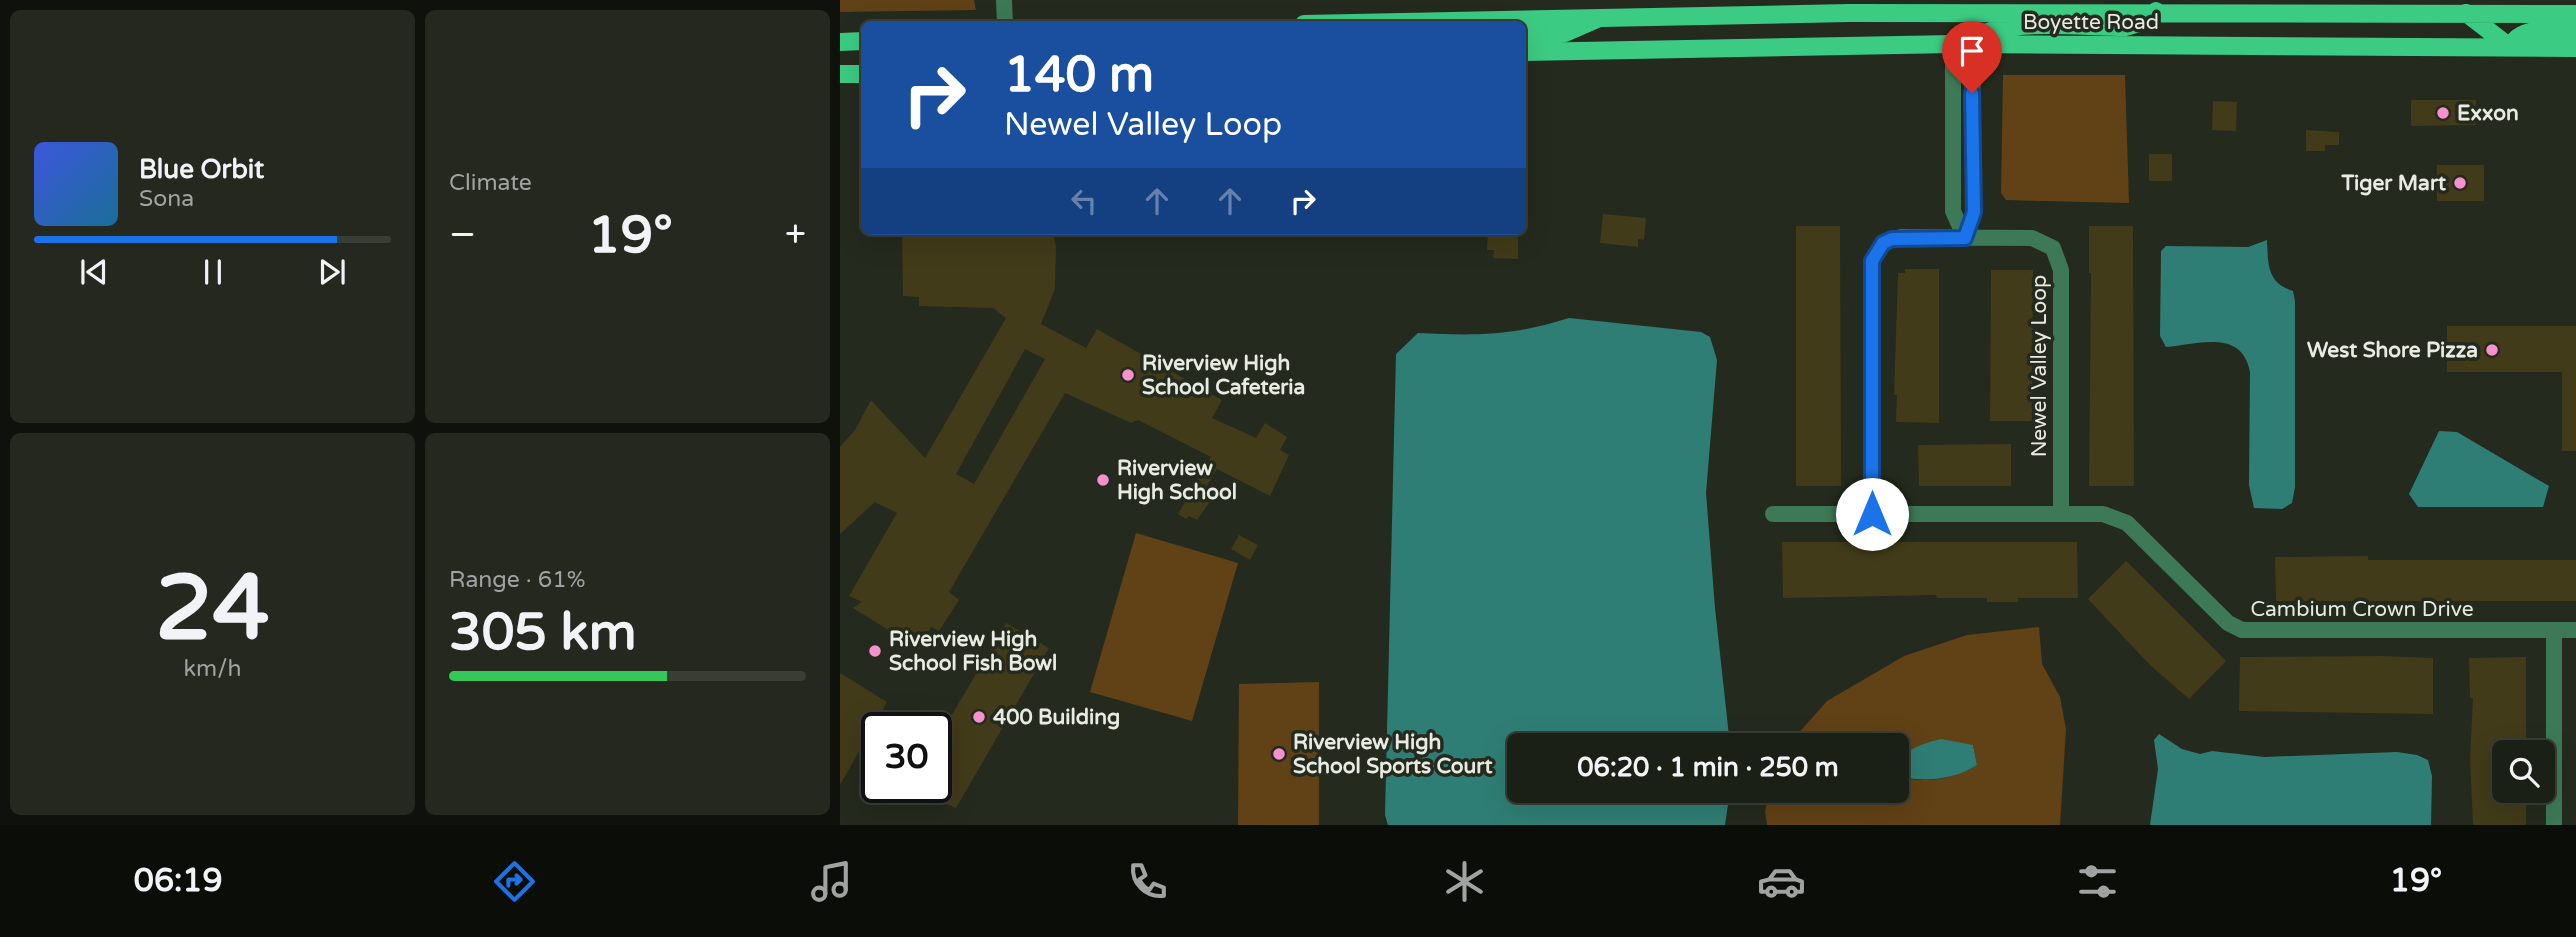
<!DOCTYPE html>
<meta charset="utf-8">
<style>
:root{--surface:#1b2016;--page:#24281f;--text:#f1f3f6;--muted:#a0a3a1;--line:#393e35;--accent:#1a73e8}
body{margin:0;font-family:"Varela Round",sans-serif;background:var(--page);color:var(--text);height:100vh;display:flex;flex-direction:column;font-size:26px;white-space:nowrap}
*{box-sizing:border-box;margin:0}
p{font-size:23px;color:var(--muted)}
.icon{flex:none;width:38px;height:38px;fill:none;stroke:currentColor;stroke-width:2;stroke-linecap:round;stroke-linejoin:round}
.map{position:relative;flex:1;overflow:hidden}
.sheet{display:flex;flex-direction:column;gap:10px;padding:10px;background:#0f120c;width:840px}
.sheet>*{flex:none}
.top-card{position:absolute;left:21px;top:21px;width:665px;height:214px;border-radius:10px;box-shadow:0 7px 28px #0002,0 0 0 2px var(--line);background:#1a4fa0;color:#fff;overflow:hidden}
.buttons{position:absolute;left:1652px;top:740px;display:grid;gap:14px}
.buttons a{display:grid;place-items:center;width:63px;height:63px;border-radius:10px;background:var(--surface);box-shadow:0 7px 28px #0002,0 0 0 2px var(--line);font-size:35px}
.speed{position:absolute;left:21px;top:712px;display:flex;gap:14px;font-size:35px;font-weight:700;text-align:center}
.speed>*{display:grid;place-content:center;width:91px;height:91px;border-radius:50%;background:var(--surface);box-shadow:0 7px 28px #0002,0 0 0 2px var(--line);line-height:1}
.speed .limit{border:4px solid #111;border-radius:10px;background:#fff;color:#111}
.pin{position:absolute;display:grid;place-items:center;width:60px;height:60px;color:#fff;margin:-72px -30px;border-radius:50% 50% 50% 0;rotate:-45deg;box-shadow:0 0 7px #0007}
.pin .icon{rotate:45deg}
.me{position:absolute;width:77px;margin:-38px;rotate:0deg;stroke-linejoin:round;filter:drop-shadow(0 0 5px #0008)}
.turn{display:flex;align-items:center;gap:24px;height:147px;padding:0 28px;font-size:32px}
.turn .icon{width:91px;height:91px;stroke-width:2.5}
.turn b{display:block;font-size:49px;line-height:60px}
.lanes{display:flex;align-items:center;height:66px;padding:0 28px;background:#0003;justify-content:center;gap:35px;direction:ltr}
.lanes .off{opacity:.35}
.big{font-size:52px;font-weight:800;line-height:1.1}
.sheet .card{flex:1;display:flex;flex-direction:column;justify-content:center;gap:10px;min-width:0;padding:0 24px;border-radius:10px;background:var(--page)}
.sheet .dial{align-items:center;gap:0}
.dial b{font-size:91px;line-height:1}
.song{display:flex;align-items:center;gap:21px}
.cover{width:84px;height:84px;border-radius:10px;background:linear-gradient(135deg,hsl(230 70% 55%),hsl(200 70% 35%))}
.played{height:7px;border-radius:4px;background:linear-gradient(90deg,var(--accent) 85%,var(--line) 85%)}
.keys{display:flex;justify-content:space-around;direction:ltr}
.heat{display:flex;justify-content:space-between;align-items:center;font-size:38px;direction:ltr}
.charge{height:10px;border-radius:5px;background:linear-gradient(90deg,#34c759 61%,var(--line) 0)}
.sheet .tiles{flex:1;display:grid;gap:10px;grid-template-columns:repeat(2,1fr)}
.trip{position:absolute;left:667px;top:733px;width:402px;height:70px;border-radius:10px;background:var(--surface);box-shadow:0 7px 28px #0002,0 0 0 2px var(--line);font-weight:800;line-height:70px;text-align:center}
.dock{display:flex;height:112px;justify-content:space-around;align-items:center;background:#0b0d09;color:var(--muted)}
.dock .icon{width:49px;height:49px}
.dock .current{color:var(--accent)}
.dock b{font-size:32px;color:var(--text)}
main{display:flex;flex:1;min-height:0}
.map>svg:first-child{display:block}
</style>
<main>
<section class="sheet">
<div class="tiles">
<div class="card">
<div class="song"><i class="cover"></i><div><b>Blue Orbit</b><p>Sona</p></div></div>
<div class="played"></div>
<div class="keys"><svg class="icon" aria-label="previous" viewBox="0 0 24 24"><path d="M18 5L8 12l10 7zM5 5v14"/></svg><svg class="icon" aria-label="pause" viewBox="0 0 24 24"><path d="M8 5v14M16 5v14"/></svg><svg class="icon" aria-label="next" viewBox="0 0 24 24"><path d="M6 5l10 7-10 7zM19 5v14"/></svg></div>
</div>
<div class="card"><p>Climate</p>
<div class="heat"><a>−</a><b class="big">19°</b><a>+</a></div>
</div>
<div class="card dial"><b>24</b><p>km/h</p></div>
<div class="card"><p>Range · 61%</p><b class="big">305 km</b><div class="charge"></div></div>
</div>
</section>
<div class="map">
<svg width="1736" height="825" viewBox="0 0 1736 825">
<rect width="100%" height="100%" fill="#242a1d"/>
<path fill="#614116" d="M 0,0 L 134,0 L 136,10 L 0,12 Z
M 1163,75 L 1285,75 L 1289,203 L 1166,200 L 1161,193 Z
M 296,533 L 398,563 L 352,721 L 250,692 Z
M 1199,627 L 1202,664 L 1220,697 L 1226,729 L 1220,825 L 927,825 L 925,811 L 930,791 L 1057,791 L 1057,773 C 1076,787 1118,778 1137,765 L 1133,745 C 1101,744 1075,736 1057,768 L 1057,746 L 948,745 L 987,701 L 1064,656 L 1127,635 Z
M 479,682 L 479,825 L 398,825 L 399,684 Z"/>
<path fill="#2f7e75" d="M 1427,240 C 1428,264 1427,283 1453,291 L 1455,301 L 1455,487 L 1452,503 L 1442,509 L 1414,508 L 1409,485 L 1410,372 C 1402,329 1360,344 1326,347 L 1320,336 L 1321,251 L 1326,246 L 1408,247 Z
M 729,318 L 861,332 L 870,337 L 877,360 L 866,493 L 875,608 L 890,745 L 679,746 L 679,791 L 890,791 L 885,825 L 548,825 L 545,815 L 556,354 L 578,333 C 636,336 672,336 729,318 Z
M 1599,431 L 1617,432 L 1709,486 L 1703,507 L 1578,507 L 1569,494 Z
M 1319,734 L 1342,749 L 1360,754 L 1372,751 L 1424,757 L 1557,752 L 1577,755 L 1588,760 L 1592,776 L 1591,825 L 1310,825 L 1318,769 L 1314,740 Z
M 1101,739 L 1133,745 L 1137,765 C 1116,779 1082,784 1058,775 C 1053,752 1084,743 1101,739 Z"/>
<path fill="#413b19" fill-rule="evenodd" d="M 1571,100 L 1636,100 L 1636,125 L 1571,126 Z
M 1373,101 L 1397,102 L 1396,131 L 1372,130 Z
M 1466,130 L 1499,132 L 1499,145 L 1485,145 L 1485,151 L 1466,151 Z
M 1309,154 L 1332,154 L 1332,181 L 1309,181 Z
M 1597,165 L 1644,165 L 1644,201 L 1597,201 Z
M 763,214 L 806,218 L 804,240 L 798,239 L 798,247 L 760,243 Z
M 956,226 L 1000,226 L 1001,486 L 956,486 Z
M 1249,226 L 1293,226 L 1294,486 L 1249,486 L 1251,273 L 1249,273 Z
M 75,231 L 212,231 L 216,246 L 215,289 L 201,324 L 246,348 L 257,329 L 382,400 L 372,418 L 416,438 L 425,423 L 447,437 L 440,450 L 449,455 L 430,496 L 377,469 L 362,494 L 371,500 L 357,520 L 349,516 L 346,519 L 338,514 L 371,457 L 298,420 L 291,423 L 225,393 L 109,592 L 119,600 L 99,631 L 91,627 L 79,649 L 13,608 L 22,602 L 9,596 L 57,513 L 35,502 L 0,534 L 0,447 L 15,430 L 31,400 L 85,458 L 166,318 L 153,308 L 79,306 L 79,297 L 63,296 L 62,234 L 75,236 ZM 185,349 L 205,359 L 134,484 L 116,474 Z
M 648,231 L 678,231 L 678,259 L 653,258 L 654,250 L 647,250 Z
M 1065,269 L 1099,269 L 1099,423 L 1056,422 L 1057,395 L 1054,395 L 1058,273 L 1065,273 Z
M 1151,270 L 1193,270 L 1192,421 L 1150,421 Z
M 1607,326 L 1736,326 L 1736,451 L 1722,451 L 1722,372 L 1607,372 Z
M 1171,444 L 1171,486 L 1079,486 L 1078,445 Z
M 399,535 L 418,545 L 410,560 L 391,549 Z
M 942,542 L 1237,542 L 1238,598 L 1178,598 L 1178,602 L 1147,602 L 1147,598 L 1097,598 L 1096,595 L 943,598 Z
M 1528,556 L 1528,560 L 1736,560 L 1736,601 L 1436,601 L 1435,557 Z
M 1286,561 L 1386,661 L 1349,699 L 1310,665 L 1248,599 Z
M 166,623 L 209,648 L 116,808 L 90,797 L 96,788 L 96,742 Z
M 1542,656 L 1593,658 L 1593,714 L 1399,711 L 1400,657 Z
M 1686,657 L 1686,749 L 1664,749 L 1664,791 L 1686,791 L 1686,825 L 1633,825 L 1630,760 L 1633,698 L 1630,698 L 1629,658 Z
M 0,673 L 47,702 L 0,785 Z"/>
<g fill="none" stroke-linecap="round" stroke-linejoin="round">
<path stroke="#3d7956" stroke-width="16" d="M 164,0 L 165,24
M 1113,44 L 1113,211 L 1125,238
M 1125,238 L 1134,212 L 1132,44
M 933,514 L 1263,514 L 1287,523 L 1388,623 L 1402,630 L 1736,630
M 1032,514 L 1031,272 C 1033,252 1041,241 1061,237 L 1192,238 L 1213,248 L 1221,270 L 1221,514
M 1714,630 L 1714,825"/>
<path stroke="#3ccb82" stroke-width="18" d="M 1626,13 L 1670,47
M 464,24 L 1009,13 L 1736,14
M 682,36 L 725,33 L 757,19
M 0,42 L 24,41
M 1122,43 C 1168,16 1233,27 1285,27 L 1299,23 L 1316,11
M 1670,47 C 1682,24 1714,31 1736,31
M 682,52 L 1113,44 L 1736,48
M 0,74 L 24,74"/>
</g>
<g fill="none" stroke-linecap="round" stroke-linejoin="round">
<g stroke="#114b97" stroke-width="18">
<path id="route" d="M 1032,514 L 1032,261 L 1043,243 L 1052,239 L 1125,238 L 1134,212 L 1132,93"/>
</g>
<use href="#route" stroke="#1a73e8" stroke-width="12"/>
</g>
<g fill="#f790cd" stroke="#242a1d" stroke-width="2.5">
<circle cx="1603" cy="113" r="7"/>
<circle cx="1620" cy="183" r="7"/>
<circle cx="1652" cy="350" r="7"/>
<circle cx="288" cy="375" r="7"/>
<circle cx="263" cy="480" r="7"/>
<circle cx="35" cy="651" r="7"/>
<circle cx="139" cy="717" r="7"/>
<circle cx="439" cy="754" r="7"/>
</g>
<g text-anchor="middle" stroke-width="7" stroke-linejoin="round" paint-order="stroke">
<g font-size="21" fill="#e7ebe3" stroke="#242a1d">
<text x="1251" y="29">Boyette Road</text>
<text transform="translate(1199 366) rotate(-90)" y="7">Newel Valley Loop</text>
<text x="1522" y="616">Cambium Crown Drive</text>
</g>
<g font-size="21" font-weight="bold" fill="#e7ebe3" stroke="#242a1d" text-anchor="start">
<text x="1617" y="120">Exxon</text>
<text x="1606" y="190" text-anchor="end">Tiger Mart</text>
<text x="1638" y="357" text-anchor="end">West Shore Pizza</text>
<text x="302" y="370">Riverview High<tspan x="302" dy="24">School Cafeteria</tspan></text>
<text x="277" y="475">Riverview<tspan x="277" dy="24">High School</tspan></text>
<text x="49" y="646">Riverview High<tspan x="49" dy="24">School Fish Bowl</tspan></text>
<text x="153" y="724">400 Building</text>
<text x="453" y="749">Riverview High<tspan x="453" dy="24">School Sports Court</tspan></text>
</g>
</g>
</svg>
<div class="buttons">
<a><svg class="icon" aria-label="search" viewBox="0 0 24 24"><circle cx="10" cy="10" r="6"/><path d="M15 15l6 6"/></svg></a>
</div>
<div class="speed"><div class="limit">30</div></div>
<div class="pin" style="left:1132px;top:93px;background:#d93025"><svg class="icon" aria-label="arrive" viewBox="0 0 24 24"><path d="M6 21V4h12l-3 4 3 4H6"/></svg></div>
<svg class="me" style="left:1032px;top:514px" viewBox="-20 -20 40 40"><circle r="19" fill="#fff"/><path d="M0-13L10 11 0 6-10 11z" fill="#1a73e8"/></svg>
<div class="trip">06:20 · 1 min · 250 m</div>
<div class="top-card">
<div class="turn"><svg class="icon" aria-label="right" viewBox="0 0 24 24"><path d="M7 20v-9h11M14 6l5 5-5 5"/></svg><div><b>140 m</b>Newel Valley Loop</div></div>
<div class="lanes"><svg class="icon off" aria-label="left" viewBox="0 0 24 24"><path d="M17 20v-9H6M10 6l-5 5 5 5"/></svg><svg class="icon off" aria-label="ahead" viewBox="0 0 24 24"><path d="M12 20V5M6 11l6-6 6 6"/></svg><svg class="icon off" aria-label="ahead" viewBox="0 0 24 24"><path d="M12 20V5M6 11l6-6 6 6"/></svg><svg class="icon" aria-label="right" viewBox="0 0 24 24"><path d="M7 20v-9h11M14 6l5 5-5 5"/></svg></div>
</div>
</div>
</main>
<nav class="dock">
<b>06:19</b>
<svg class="icon current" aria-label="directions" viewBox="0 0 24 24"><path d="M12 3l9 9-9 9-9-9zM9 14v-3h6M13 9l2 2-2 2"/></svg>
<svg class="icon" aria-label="music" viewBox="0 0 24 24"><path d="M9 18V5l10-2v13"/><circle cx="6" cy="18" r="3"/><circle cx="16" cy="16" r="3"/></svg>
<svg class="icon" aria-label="phone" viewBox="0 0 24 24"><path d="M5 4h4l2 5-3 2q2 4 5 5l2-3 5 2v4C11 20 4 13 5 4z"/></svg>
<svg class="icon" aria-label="climate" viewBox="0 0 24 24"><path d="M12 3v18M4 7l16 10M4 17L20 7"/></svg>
<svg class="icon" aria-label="car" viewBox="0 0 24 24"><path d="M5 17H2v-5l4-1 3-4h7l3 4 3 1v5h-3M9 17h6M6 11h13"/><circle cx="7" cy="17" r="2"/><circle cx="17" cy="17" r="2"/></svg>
<svg class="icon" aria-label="filters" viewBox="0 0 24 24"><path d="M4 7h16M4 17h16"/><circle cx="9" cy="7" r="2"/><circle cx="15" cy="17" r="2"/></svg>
<b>19°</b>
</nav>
